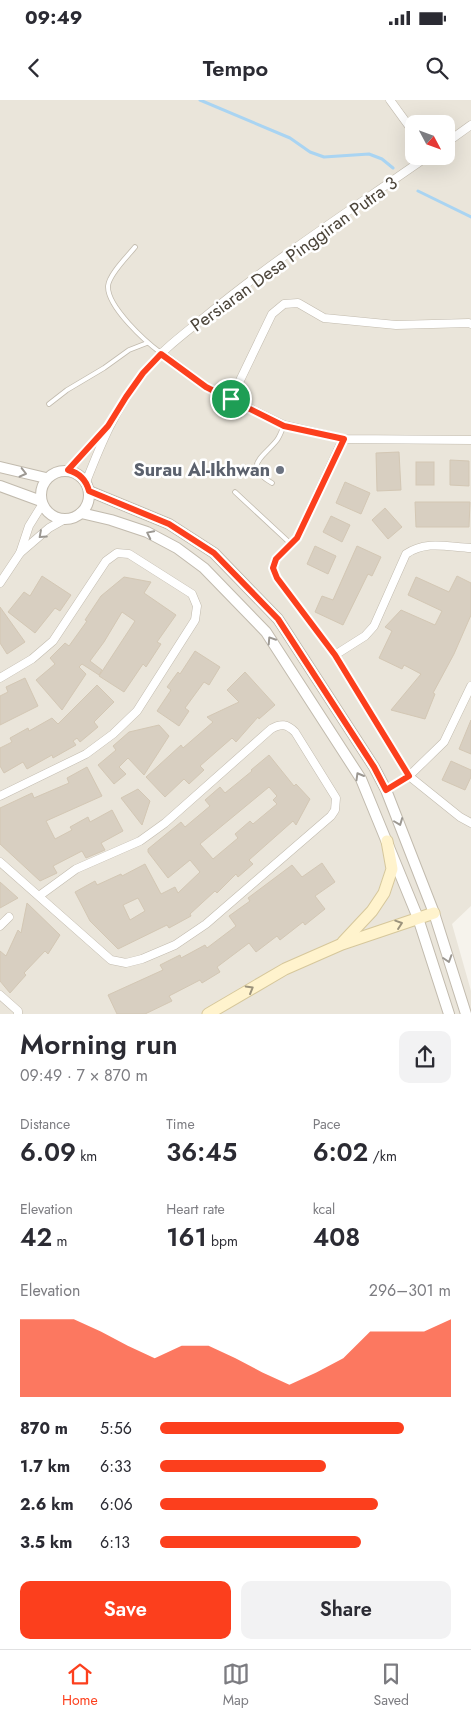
<!DOCTYPE html>
<html lang="en">
<head>
<meta charset="utf-8">
<style>
	:root { --surface:#fff; --page:#f2f2f3; --text:#2b2b33; --muted:#7c7c81; --line:#e1e1e2; --accent:#fc3f1d }
	body { margin:0; font-family:Jost,sans-serif; background:var(--page); color:var(--text); height:100vh; display:flex; flex-direction:column; font-size:19px; white-space:nowrap }
	* { box-sizing:border-box; margin:0 }
	p { font-size:16px; color:var(--muted) }
	.icon { flex:none; width:28px; height:28px; fill:none; stroke:currentColor; stroke-width:2; stroke-linecap:round; stroke-linejoin:round }
	.map { position:relative; height:914px; overflow:hidden }
	.panel { display:flex; flex-direction:column; background:var(--surface); flex:1 }
	.panel>* { flex:none }
	.needle { width:32px; rotate:131deg }
	.controls { position:absolute; left:405px; top:15px; display:grid; gap:10px }
	.controls a { display:grid; place-items:center; width:50px; height:50px; border-radius:10px; background:var(--surface); box-shadow:0 5px 20px #0002; font-size:25px }
	.pin { position:absolute; display:grid; place-items:center; width:42px; height:42px; color:#fff; margin:-21px; border:2px solid #fff; border-radius:50%; box-shadow:0 1px 5px #0007 }
	.round { display:grid; place-items:center; flex:none; width:52px; height:52px; border-radius:10px; background:var(--page) }
	.headline { display:flex; align-items:center; justify-content:space-between; height:85px; padding:0 20px }
	h1 { font-size:28px; font-weight:600; line-height:38px }
	.figures { display:grid; grid-template-columns:repeat(3,1fr); gap:8px; height:85px; padding:5px 20px }
	.figures div { display:grid; align-content:center }
	.figures b { font-size:25px; font-weight:600 }
	.figures small { font-size:14px; font-weight:400 }
	.figures p { font-size:14px }
	.chart { height:140px; padding:10px 20px }
	.chart p { display:flex; justify-content:space-between }
	.chart svg { width:100%; height:90px; margin-top:5px; fill:var(--accent); opacity:.7 }
	.cta { display:flex; gap:10px; margin-top:auto; padding:10px 20px }
	.cta a { flex:1; height:58px; border-radius:10px; background:var(--accent); color:#fff; font-size:20px; font-weight:600; line-height:58px; text-align:center }
	.cta a+a { background:var(--page); color:var(--text) }
	ul { padding:0 20px; list-style:none; font-size:16px }
	li { display:grid; grid-template-columns:80px 60px 1fr; align-items:center; height:38px }
	li i { height:12px; border-radius:6px; background:var(--accent) }
	.status { display:flex; justify-content:space-between; align-items:center; height:35px; padding:0 25px; background:var(--surface); direction:ltr }
	.status svg { height:14px; fill:currentColor }
	header { display:flex; justify-content:space-between; align-items:center; height:65px; padding:0 20px; background:var(--surface); font-size:22px; font-weight:600 }
	.dock { display:flex; justify-content:space-around; align-items:center; height:70px; border-top:1px solid var(--line); background:var(--surface); font-size:14px; color:var(--muted) }
	.dock a { display:grid; justify-items:center; gap:2px }
	.dock .active { color:var(--accent) }
	.map>svg:first-child { display:block }
</style>
</head>
<body>
<div class="status"><b>09:49</b><svg viewBox="0 0 49 12"><path d="M0 12V9h3v3zM5 12V6h3v6zM10 12V3h3v9zM15 12V0h3v12zM26 1h20v11H26zM47 4h2v5h-2z"/></svg></div>
<header><svg class="icon" aria-label="back" viewBox="0 0 24 24"><path d="M15 5l-7 7 7 7"/></svg>Tempo<svg class="icon" aria-label="search" viewBox="0 0 24 24"><circle cx="10" cy="10" r="6"/><path d="M15 15l6 6"/></svg></header>
<div class="map">
<svg width="471" height="914" viewBox="0 0 471 914">
	<rect width="100%" height="100%" fill="#f6f3ec"/>
	<!-- residential -->
	<path fill="#eae5da" fill-rule="evenodd" d="M0 0H471V806L452 824 471 891V914H0ZM414 24H446V56H414Z"/>
	<g fill="none" stroke-linecap="round" stroke-linejoin="round">
		<!-- stream -->
		<g stroke="#a9d4f2" stroke-width="3">
			<path d="M200 0 290 38 310 52 324 57 369 54 382 59 393 68"/>
			<path d="M418 91 471 117"/>
		</g>
	</g>
	<!-- building -->
	<g fill="#d8cfc1" stroke="#d3c7b4" fill-rule="evenodd">
		<path d="M399 352 401 390 377 391 376 353Z"/>
		<path d="M450 360 469 361V386L450 385Z"/>
		<rect x="416" y="362" width="18" height="23"/>
		<path d="M345 382 370 393 361 414 336 403Z"/>
		<path d="M415 402H470L469 427H416Z"/>
		<path d="M385 408 402 427 388 439 372 420Z"/>
		<path d="M331 416 350 425 342 442 323 432Z"/>
		<path d="M315 446 336 456 328 474 307 464Z"/>
		<path d="M357 446 381 457 372 476 368 474 343 525 315 512 322 496 333 500Z"/>
		<path d="M42 476 71 495 60 511 55 508 35 533 8 512 24 492 30 496Z"/>
		<path d="M457 476 471 483V515L454 554 433 593 435 594 425 619 391 610 421 574 404 565 402 569 379 558 392 531 385 527 401 510 435 525 442 511 408 495 416 477 449 492Z"/>
		<path d="M124 477 151 482 144 493 176 515 157 542 161 544 146 567 143 564 124 592 99 576 135 521 122 512 104 542 90 561 102 570 99 575 82 564 79 567 86 574 62 610 36 580 55 564 50 558 65 543 69 546 87 521 85 520 101 496Z"/>
		<path d="M0 507 25 542 7 554 0 543Z"/>
		<path d="M195 551 220 567 209 585 204 582 185 608 189 611 179 626 157 611 171 590 167 587 178 572 180 574Z"/>
		<path d="M245 572 275 605 259 619 258 617 236 642 232 638 200 666 204 670 189 684 184 679 165 697 146 677 181 645 183 648 213 622 207 617 239 602 227 590Z"/>
		<path d="M25 578 38 606 0 625V596L8 592 6 587Z"/>
		<path d="M97 585 114 602 94 622 98 627 80 642 77 638 73 641 76 645 53 658 52 655 27 669 23 662 4 673 0 666V648L12 642 10 638 28 628 29 631 52 618 58 624Z"/>
		<path d="M471 620V654L459 649Z"/>
		<path d="M159 625 169 636 144 675 128 658 119 667 126 674 114 684 98 665 116 650 113 646 129 632Z"/>
		<path d="M269 655 294 686 296 684 310 699 296 725 293 721 249 760 253 764 238 777 236 774 217 793 215 791 190 814 191 816 169 828 167 825 118 849 90 821 75 792 95 781 97 785 121 774 122 776 145 764 161 794 175 787 178 793 200 772 190 760 168 778 148 752V749L181 722 185 727 210 706 205 700 220 687 225 693 252 671 251 670ZM269 687 277 696 273 700 277 704 253 724 250 721 235 734 238 738 213 759 200 744ZM138 798 145 811 130 820 123 805Z"/>
		<path d="M451 661 471 670V677L465 690 442 680Z"/>
		<path d="M87 667 102 696 46 721 55 739 72 730 70 727 88 717 90 722 112 710 123 731 101 743 105 750 86 758 82 751 53 766 57 773 40 781 0 744V708L32 693 34 698 69 683 67 678Z"/>
		<path d="M138 689 150 701 142 725 121 698Z"/>
		<path d="M322 763 335 782 315 796 325 809 305 825 303 822 280 840 277 836 256 852 249 843 217 867 220 872 202 883 200 880 169 896 172 901 145 914H117L108 895 163 870 160 865 180 855 181 858 205 845 207 848 236 826 229 816 250 801 248 798 292 765 302 777Z"/>
		<path d="M0 782 18 798 0 808Z"/>
		<path d="M27 803 60 835 48 854 45 851 24 873 26 875 10 893 0 881V851L6 856 18 830 21 833Z"/>
	</g>
	<g fill="none" stroke-linecap="round" stroke-linejoin="round">
		<defs>
			<g id="service">
				<path d="M135 147C128 156 109 174 108 186 107 207 146 242 161 253"/>
				<path d="M49 304 67 290 104 268 129 250 147 243"/>
				<path d="M272 383C242 365 263 358 277 340 280 336 282 330 284 325"/>
				<path d="M235 392 291 444"/>
			</g>
			<g id="minor">
				<path d="M390 0 414 33"/>
				<path d="M446 43 471 25"/>
				<path d="M161 253 206 287 284 325 343 339 471 340"/>
				<path d="M231 299 272 214 284 204 298 203 324 218 396 225 469 223 471 224"/>
				<path d="M343 339 297 438 276 459 273 468 277 478 335 555 409 676 460 717 471 723"/>
				<path d="M68 370 104 331"/>
				<path d="M86 382C102 341 115 310 142 275 160 251 184 234 206 216 276 158 354 108 428 56"/>
				<path d="M20 453 49 428 65 419"/>
				<path d="M0 483 20 453 29 426 42 405"/>
				<path d="M335 555 365 536 374 526 406 454C426 440 448 447 471 448"/>
				<path d="M0 578 32 559 53 541 106 461 117 453 129 454 192 494 197 506 195 520 137 611 113 634 86 654 0 696"/>
				<path d="M386 690 409 676 444 642 471 586"/>
				<path d="M0 762 111 860 126 863 142 859 175 845 206 824 331 716 335 710 336 698 295 632C287 624 281 623 271 629L165 723 140 741 76 769 39 796"/>
				<path d="M0 826 9 817"/>
				<path d="M0 895 18 911V914"/>
			</g>
			<g id="tertiary">
				<path d="M0 367 46 378"/>
				<circle cx="65" cy="395" r="24"/>
				<path d="M0 386 41 401"/>
				<path d="M89 391 169 424 214 453 278 519 374 667 386 690 434 813 466 914"/>
				<path d="M81 413 111 420 147 432 177 448 204 468 266 532 361 679 418 818 449 914"/>
			</g>
			<g id="secondary">
				<path d="M343 842 372 811 384 793 392 769 387 741"/>
				<path d="M208 914 285 869 342 844 434 813"/>
			</g>
		</defs>
		<!-- service casing -->
		<use href="#service" stroke="#c2bbae" stroke-width="5.5"/>
		<!-- minor casing -->
		<use href="#minor" stroke="#c2bbae" stroke-width="9"/>
		<!-- tertiary casing -->
		<use href="#tertiary" stroke="#c2bbae" stroke-width="12"/>
		<!-- secondary casing -->
		<use href="#secondary" stroke="#d6c79b" stroke-width="13"/>
		<!-- service -->
		<use href="#service" stroke="#fff" stroke-width="4"/>
		<!-- minor -->
		<use href="#minor" stroke="#fff" stroke-width="8"/>
		<!-- tertiary -->
		<use href="#tertiary" stroke="#fff" stroke-width="10"/>
		<!-- secondary -->
		<use href="#secondary" stroke="#fff3cd" stroke-width="11"/>
	</g>
	<!-- one-way arrows -->
	<defs><path id="oneway-chevron" d="M-2-3.5L2.5 0L-2 3.5" fill="none" stroke-width="1.6" stroke-linecap="round" stroke-linejoin="round" transform="scale(1.25)"/></defs>
	<g stroke="#9c9892">
		<use href="#oneway-chevron" transform="translate(23 373) rotate(14)"/>
		<use href="#oneway-chevron" transform="translate(150 434) rotate(-154)"/>
		<use href="#oneway-chevron" transform="translate(42 435) rotate(138)"/>
		<use href="#oneway-chevron" transform="translate(271 540) rotate(-123)"/>
		<use href="#oneway-chevron" transform="translate(359 676) rotate(-120)"/>
		<use href="#oneway-chevron" transform="translate(399 722) rotate(69)"/>
		<use href="#oneway-chevron" transform="translate(448 859) rotate(72)"/>
	</g>
	<g stroke="#9c937c">
		<use href="#oneway-chevron" transform="translate(399 824) rotate(-19)"/>
		<use href="#oneway-chevron" transform="translate(250 889) rotate(-30)"/>
	</g>
	<g fill="none" stroke-linecap="round" stroke-linejoin="round">
		<defs>
			<path id="route" d="M161 254 206 287 284 326 344 339 297 438 276 459 273 468 277 478 335 555 409 676 386 690 374 667 278 519 214 453 169 424 89 391C86 379 79 373 68 370L108 326 126 297 143 273Z"/>
		</defs>
		<!-- route casing -->
		<use href="#route" stroke="#fff" stroke-width="10"/>
		<!-- route -->
		<use href="#route" stroke="#fc3f1d" stroke-width="6"/>
	</g>
	<!-- markers -->
	<circle fill="#6b7280" stroke="#fff" stroke-width="2" cx="280" cy="370" r="5"/>
	<g text-anchor="middle" stroke-width="5" stroke-linejoin="round" paint-order="stroke">
		<!-- street labels -->
		<g font-size="18" fill="#4b4439" stroke="#fff">
			<text transform="translate(294 154) rotate(-36)" y="6">Persiaran Desa Pinggiran Putra 3</text>
		</g>
		<!-- worship labels -->
		<g font-size="18" font-weight="bold" fill="#5b616d" stroke="#fff" text-anchor="end">
			<text x="270" y="376">Surau Al-Ikhwan</text>
		</g>
	</g>
</svg>
<div class="controls">
<a><svg class="needle" viewBox="-14 -14 28 28"><path d="M0-13l5 13h-10z" fill="#e53935"/><path d="M0 13l5-13h-10z" fill="#7c7c81"/></svg></a>
</div>
<div class="pin" style="left:231px;top:299px;background:#1e9e55"><svg class="icon" aria-label="arrive" viewBox="0 0 24 24"><path d="M6 21V4h12l-3 4 3 4H6"/></svg></div>
</div>
<section class="panel">
<div class="headline"><div><h1>Morning run</h1><p>09:49 · 7 × 870 m</p></div><a class="round"><svg class="icon" aria-label="share" viewBox="0 0 24 24"><path d="M12 15V3M7 8l5-5 5 5M5 13v7h14v-7"/></svg></a></div>
<div class="figures">
<div><p>Distance</p><b>6.09<small> km</small></b></div>
<div><p>Time</p><b>36:45</b></div>
<div><p>Pace</p><b>6:02<small> /km</small></b></div>
</div>
<div class="figures">
<div><p>Elevation</p><b>42<small> m</small></b></div>
<div><p>Heart rate</p><b>161<small> bpm</small></b></div>
<div><p>kcal</p><b>408</b></div>
</div>
<div class="chart"><p><span>Elevation</span>296–301 m</p>
<svg viewBox="0 0 160 44" preserveAspectRatio="none"><path d="M0 44V6L10 6L20 6L30 12L40 19L50 25L60 19L70 19L80 25L90 32L100 38L110 32L120 25L130 12L140 12L150 12L160 6V44z"/></svg>
</div>
<ul>
<li><b>870 m</b>5:56<i style="width:84%"></i></li>
<li><b>1.7 km</b>6:33<i style="width:57%"></i></li>
<li><b>2.6 km</b>6:06<i style="width:75%"></i></li>
<li><b>3.5 km</b>6:13<i style="width:69%"></i></li>
</ul>
<div class="cta"><a>Save</a><a>Share</a></div>
</section>
<nav class="dock">
<a class="active"><svg class="icon" aria-label="home" viewBox="0 0 24 24"><path d="M3 11l9-7 9 7M6 9v11h12V9"/></svg>Home</a>
<a><svg class="icon" aria-label="map" viewBox="0 0 24 24"><path d="M3 6l6-2 6 2 6-2v14l-6 2-6-2-6 2zM9 4v14M15 6v14"/></svg>Map</a>
<a><svg class="icon" aria-label="saved" viewBox="0 0 24 24"><path d="M7 4h10v16l-5-4-5 4z"/></svg>Saved</a>
</nav>
</body>
</html>
